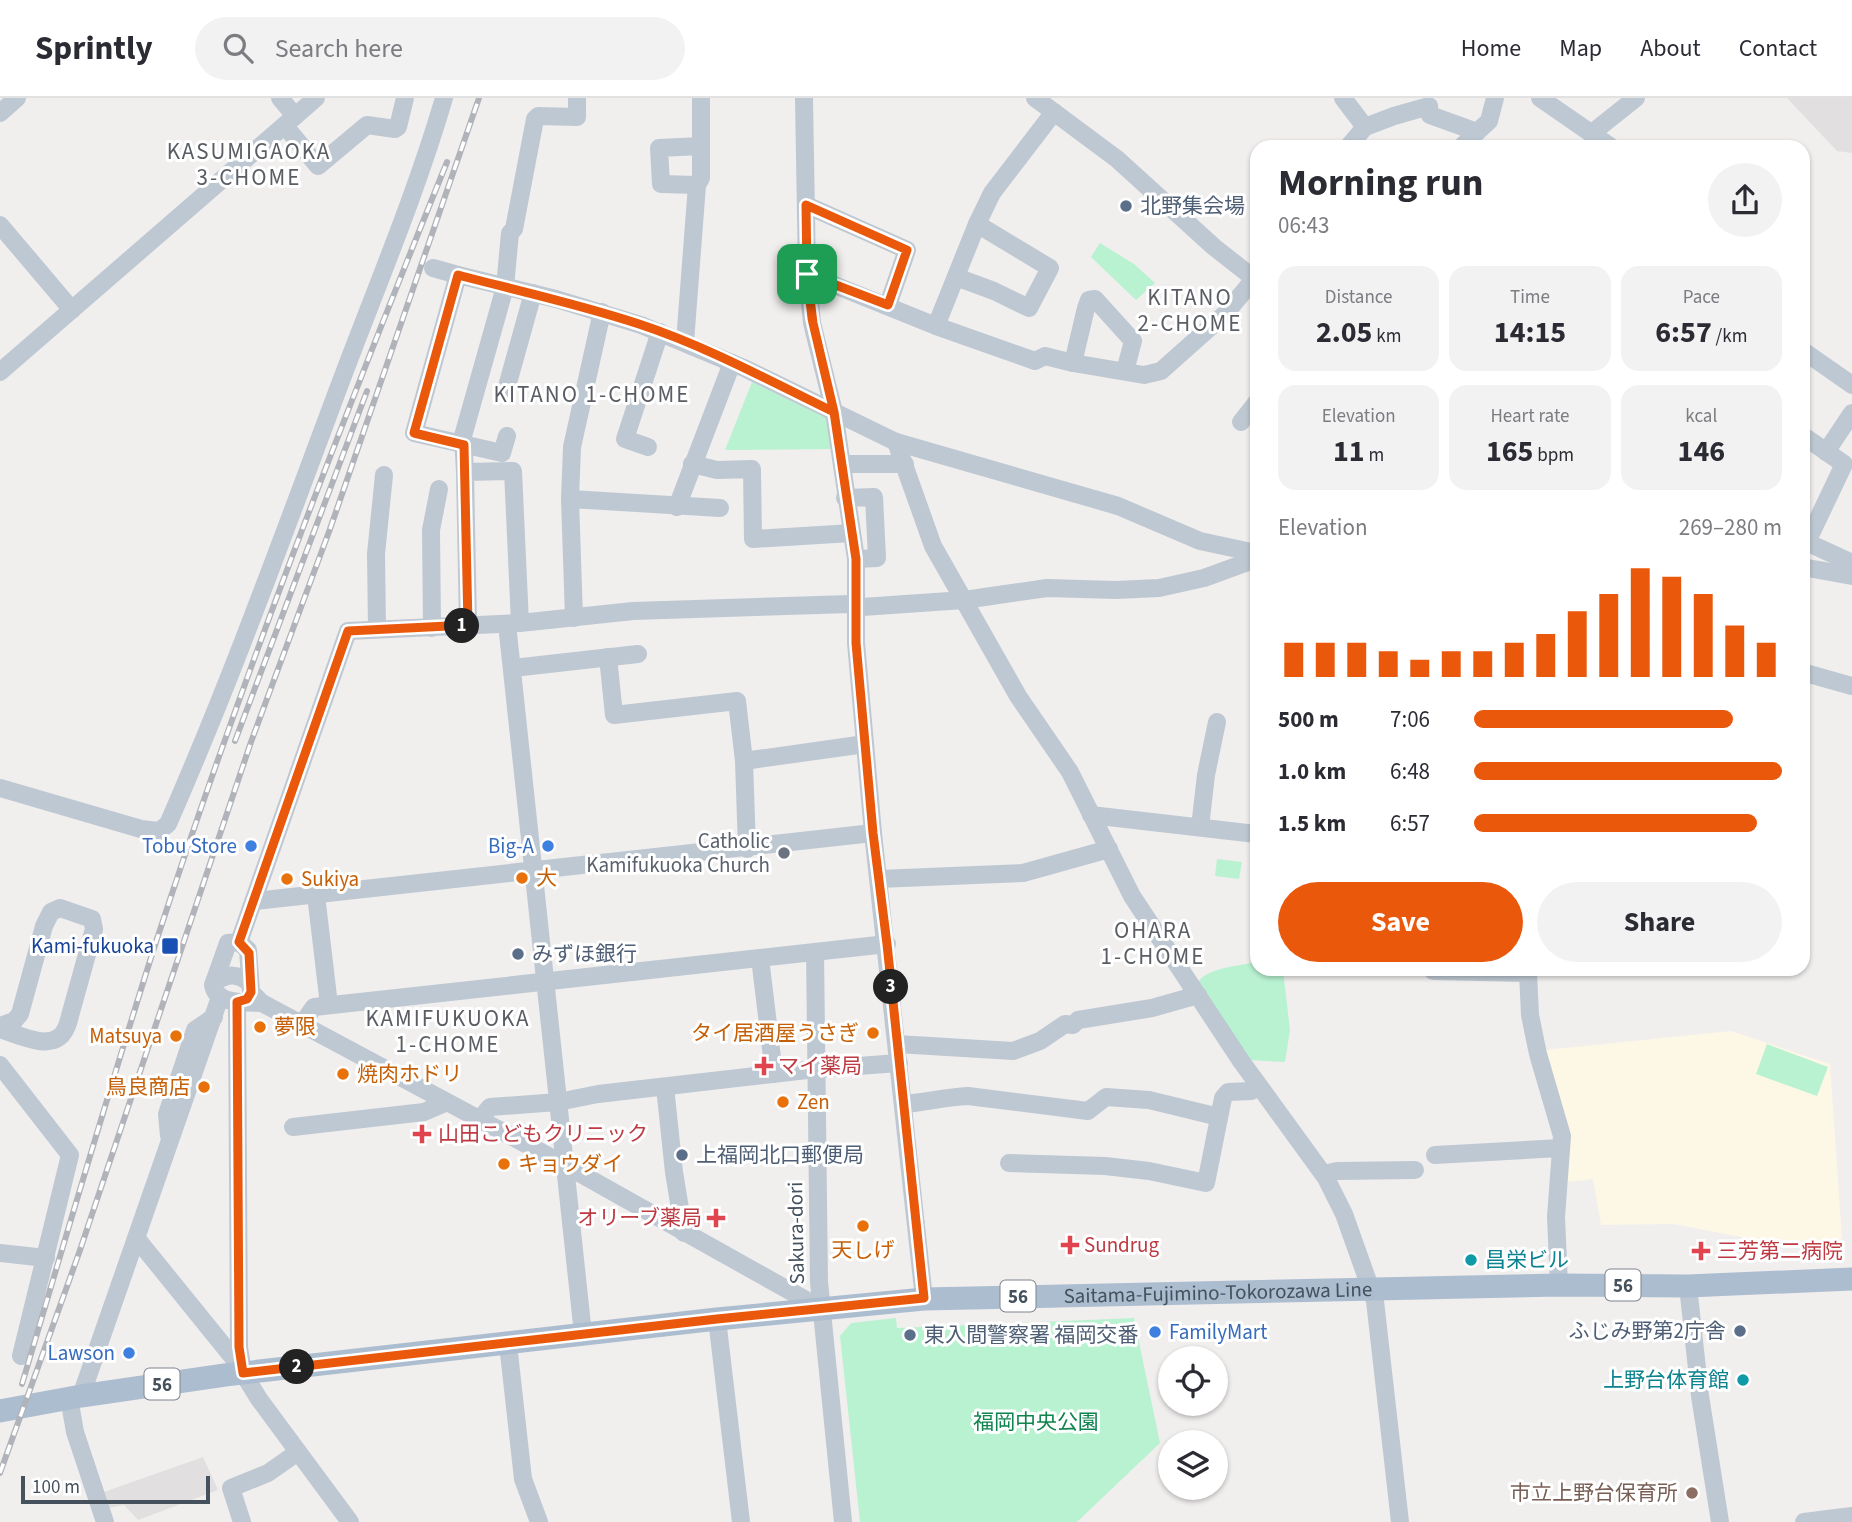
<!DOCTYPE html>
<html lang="en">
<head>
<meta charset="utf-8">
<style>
	:root { --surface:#fff; --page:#f2f2f3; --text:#2b2b33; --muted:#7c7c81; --line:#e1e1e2; --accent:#ea580c }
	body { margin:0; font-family:"Source Sans 3","Noto Sans JP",sans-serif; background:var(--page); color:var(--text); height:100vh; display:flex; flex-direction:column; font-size:26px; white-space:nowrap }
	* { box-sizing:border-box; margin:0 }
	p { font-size:23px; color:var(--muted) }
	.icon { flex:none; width:38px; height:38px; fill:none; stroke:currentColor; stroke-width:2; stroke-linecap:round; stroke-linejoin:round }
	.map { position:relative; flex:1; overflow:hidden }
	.side { position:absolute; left:1250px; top:42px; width:560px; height:836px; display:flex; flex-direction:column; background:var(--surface); border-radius:21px; box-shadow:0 2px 5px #0004 }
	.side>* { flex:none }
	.buttons { position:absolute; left:1158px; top:1248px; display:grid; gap:14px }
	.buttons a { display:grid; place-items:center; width:70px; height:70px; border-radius:50%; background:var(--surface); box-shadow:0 2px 5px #0004; font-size:35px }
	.scale { position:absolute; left:21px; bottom:18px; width:189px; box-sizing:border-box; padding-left:7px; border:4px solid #45515d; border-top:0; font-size:19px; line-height:24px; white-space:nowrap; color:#45515d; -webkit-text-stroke:5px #fff; paint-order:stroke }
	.pin { position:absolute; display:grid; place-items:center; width:60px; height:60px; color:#fff; margin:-30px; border-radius:14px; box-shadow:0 4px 10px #0006 }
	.km { position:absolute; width:35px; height:35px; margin:-18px; border-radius:50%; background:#222; color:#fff; font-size:19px; line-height:35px; text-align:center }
	.round { display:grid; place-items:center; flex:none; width:74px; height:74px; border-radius:37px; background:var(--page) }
	.summary { display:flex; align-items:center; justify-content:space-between; height:119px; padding:0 28px }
	h1 { font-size:38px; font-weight:700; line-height:52px }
	.stats { display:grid; grid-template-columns:repeat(3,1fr); gap:10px; height:119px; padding:7px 28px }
	.stats div { display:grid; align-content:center; border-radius:18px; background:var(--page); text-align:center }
	.stats b { font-size:30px; font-weight:700 }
	.stats small { font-size:19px; font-weight:400 }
	.stats p { font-size:19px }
	.chart { height:196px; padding:14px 28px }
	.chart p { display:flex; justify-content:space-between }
	.chart svg { width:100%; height:126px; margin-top:7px; stroke:var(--accent); stroke-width:6 }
	.primary-button { display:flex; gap:14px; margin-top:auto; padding:14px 28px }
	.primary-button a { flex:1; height:80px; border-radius:42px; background:var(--accent); color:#fff; font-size:28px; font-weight:700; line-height:80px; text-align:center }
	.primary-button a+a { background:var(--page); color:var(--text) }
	ul { padding:0 28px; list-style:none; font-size:23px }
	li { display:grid; grid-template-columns:112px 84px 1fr; align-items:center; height:52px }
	li i { height:18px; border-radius:9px; background:var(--accent) }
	header { display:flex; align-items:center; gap:42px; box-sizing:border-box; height:98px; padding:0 35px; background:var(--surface); border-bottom:2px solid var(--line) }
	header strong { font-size:33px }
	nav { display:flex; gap:38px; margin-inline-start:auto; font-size:24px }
	.search { width:490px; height:63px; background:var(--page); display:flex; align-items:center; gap:18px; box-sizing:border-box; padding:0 24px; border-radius:38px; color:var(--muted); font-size:26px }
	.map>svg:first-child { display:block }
</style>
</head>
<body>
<header>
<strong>Sprintly</strong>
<div class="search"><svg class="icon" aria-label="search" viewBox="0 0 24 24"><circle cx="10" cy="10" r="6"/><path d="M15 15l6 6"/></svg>Search here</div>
<nav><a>Home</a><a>Map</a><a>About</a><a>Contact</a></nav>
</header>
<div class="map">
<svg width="1852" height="1424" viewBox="0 0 1852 1424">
	<rect width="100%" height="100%" fill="#f1eeee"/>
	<!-- commercial -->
	<path fill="#fdf7e6" d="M1731 933 1830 966 1842 1141 1782 1147 1674 1126 1601 1127 1593 1081 1559 1085 1545 952Z"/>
	<!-- education -->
	<g fill="#e2dfe0">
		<path d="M1787 0H1852V55L1837 53Z"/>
		<path d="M203 1359 218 1392 138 1422 124 1407 104 1411 101 1395Z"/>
	</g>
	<!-- green -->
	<g fill="#b9f2d1">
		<path d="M1100 145 1134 166 1155 185 1136 202 1091 159Z"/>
		<path d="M752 284 817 315 819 313 829 317 835 351 725 352Z"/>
		<path d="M1217 761 1242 764 1239 781 1215 778Z"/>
		<path d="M1250 865H1256V872H1283L1290 932 1285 964 1248 962 1198 884C1208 870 1234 869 1250 865Z"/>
		<path d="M1767 946 1828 969 1817 998 1756 976Z"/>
		<path d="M896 1220 897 1230 1134 1220 1160 1345 1077 1424H860L840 1238 851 1225Z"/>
	</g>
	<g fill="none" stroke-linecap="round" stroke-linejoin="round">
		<!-- minor -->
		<g stroke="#bec8d2" stroke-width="18">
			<path d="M280 0 295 18"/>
			<path d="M804 0 807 176 812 225 834 314 856 461V545L873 735 924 1201"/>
			<path d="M1035 0 1117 61 1214 149 1256 182"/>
			<path d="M1343 0 1365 29"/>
			<path d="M1540 0 1611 49"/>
			<path d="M0 15 17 0"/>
			<path d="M285 28 318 68 367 27 395 31 398 29 405 0"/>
			<path d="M1592 35 1636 0"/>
			<path d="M1348 49 1365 29 1394 18 1429 8 1430 17 1477 34"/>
			<path d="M1461 49 1489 23 1495 0"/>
			<path d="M697 87 661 86 659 50 701 48"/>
			<path d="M806 107 907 152 888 207"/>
			<path d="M0 127 72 212"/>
			<path d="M433 170 458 177"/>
			<path d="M807 176 936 228 1035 263 1045 258 1073 265 1144 277 1161 273 1225 216 1255 180"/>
			<path d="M956 179 994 193 1029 210 1050 170 977 126"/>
			<path d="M936 228 977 126 992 95 1054 14"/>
			<path d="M685 244 697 87 701 80V0"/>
			<path d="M1802 252 1852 287"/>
			<path d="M1073 265 1086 210 1089 202 1095 201 1133 243 1125 273"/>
			<path d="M0 274 316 0"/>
			<path d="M506 292 533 195"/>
			<path d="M1241 324 1256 305"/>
			<path d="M1802 337 1844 366 1807 444"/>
			<path d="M507 338 502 355 414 335 458 177 556 201 641 227 744 270 896 344 1118 408 1200 443 1256 455"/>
			<path d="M896 344 933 448 1018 598 1070 674 1132 798 1241 963 1326 1080 1344 1116 1375 1203 1400 1424"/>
			<path d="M648 349 625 341 660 234"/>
			<path d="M1826 354 1852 315"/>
			<path d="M692 366 717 372 752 371 753 441 852 435"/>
			<path d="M842 366H905"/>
			<path d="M465 374 463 338 505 189 510 135 514 131 535 21 538 18 577 19V0"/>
			<path d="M845 400 874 399 877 460 856 461"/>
			<path d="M570 401 572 349 602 214"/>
			<path d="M677 409 732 265"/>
			<path d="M1802 442 1852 465"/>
			<path d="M1802 469 1852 478"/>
			<path d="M574 520 570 401 720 410"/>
			<path d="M507 526 583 1236"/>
			<path d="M468 527 465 374 513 373 520 525"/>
			<path d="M432 530 431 432 439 391"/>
			<path d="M377 531 376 456 384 377"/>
			<path d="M608 559 614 617 737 603 744 663 747 751"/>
			<path d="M513 570 638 556"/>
			<path d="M1802 574 1852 588"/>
			<path d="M744 663 865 646"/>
			<path d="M0 690 141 731 159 733 168 726C228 589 279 449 331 310 369 206 413 106 444 0"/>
			<path d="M1091 717 1256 736"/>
			<path d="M1200 729 1206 677 1217 624"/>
			<path d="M879 781 1023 775 1109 751"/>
			<path d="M316 797 329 907"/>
			<path d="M255 803 873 735"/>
			<path d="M239 844 348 533 520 525 633 513 850 506 862 509 964 502 1047 490 1116 492 1159 490 1204 480 1256 461"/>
			<path d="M815 854 819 1184 843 1424"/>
			<path d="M760 860 774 976"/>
			<path d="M1433 873 1528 875 1530 917 1538 956 1562 1038 1556 1119 1559 1187"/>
			<path d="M214 885C227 875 239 875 250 886"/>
			<path d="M237 904 239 1249 243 1275"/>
			<path d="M262 905C246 904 216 907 213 887L228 845 239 844 248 852 251 894 262 905 565 1067 822 1211"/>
			<path d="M302 926 314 909 887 846"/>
			<path d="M0 928 14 923 20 916 44 828 51 814 60 810 92 821 94 831 68 925C58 958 23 938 0 931"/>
			<path d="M897 946 1013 953 1040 943 1065 926 1073 927 1078 922 1152 910 1198 897"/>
			<path d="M0 967 70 1057 21 1258"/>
			<path d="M665 989 674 1074 684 1135"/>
			<path d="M904 1006C926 1004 946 999 968 998L1088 1013 1106 999 1149 1002 1219 1019"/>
			<path d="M479 1022 490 1009 558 1004 598 996 816 971 899 965"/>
			<path d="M293 1029 424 1014 445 1005"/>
			<path d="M169 1038 167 1016 195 932 214 919"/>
			<path d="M1435 1057 1561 1050"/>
			<path d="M1009 1065 1105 1068 1149 1073 1206 1085 1223 1000 1228 994 1251 993 1259 988"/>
			<path d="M1324 1076 1337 1073 1415 1072"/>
			<path d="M137 1141 235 1262 259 1301 350 1424"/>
			<path d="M0 1155 46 1160"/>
			<path d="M1688 1188 1700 1298 1720 1424"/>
			<path d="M717 1221 741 1424"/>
			<path d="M508 1246 523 1381 539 1424"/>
			<path d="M81 1298 220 899"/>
			<path d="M69 1300 75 1334 105 1424"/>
			<path d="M242 1424 231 1390 268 1375 298 1354"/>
			<path d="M1804 1424 1852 1418"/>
		</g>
		<!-- major -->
		<path stroke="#acbdd0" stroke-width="23" id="s1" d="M0 1313 81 1298 225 1277 717 1221 924 1201 1559 1187 1688 1188 1852 1181"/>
		<defs>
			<g id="rail">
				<path d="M235 643 367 293"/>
				<path d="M22 1286C66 1139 109 991 156 844 242 580 343 321 447 64"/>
				<path d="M0 1375 79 1155 251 644 330 431 479 0"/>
			</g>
		</defs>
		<!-- rail casing -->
		<use href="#rail" stroke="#b0b3b9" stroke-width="6"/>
		<!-- rail -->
		<use href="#rail" stroke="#fff" stroke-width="3.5" stroke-dasharray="10" stroke-linecap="butt"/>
	</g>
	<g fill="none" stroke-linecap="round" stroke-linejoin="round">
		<defs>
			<path id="route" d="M807 176 813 225 834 314C770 283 706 248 639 226 579 206 519 193 458 177L414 335 464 347 468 527 348 533 239 844 249 855 251 894 247 901 237 904 239 1249 243 1275 717 1221 924 1200 887 846 873 735 856 545V461L834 314 813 225 812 220 807 176 888 207 907 152 806 107 807 176"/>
		</defs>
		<!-- route casing -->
		<use href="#route" stroke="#fff" stroke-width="14"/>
		<!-- route -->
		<use href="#route" stroke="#ea580c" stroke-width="9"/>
	</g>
	<!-- markers -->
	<g fill="#5c6f8a" stroke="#fff" stroke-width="2.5">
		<circle cx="1126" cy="108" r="7"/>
		<circle cx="518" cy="856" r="7"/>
		<circle cx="682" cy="1057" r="7"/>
		<circle cx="1740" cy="1233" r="7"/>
		<circle cx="910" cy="1237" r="7"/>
	</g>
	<g fill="#3f7fe0" stroke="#fff" stroke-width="2.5">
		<circle cx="251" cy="748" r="7"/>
		<circle cx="548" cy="748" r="7"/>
		<circle cx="1155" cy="1234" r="7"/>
		<circle cx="129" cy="1255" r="7"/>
	</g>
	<circle fill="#6b7280" stroke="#fff" stroke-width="2.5" cx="784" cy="755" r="7"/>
	<g fill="#e8710a" stroke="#fff" stroke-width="2.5">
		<circle cx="522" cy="780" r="7"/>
		<circle cx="287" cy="781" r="7"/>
		<circle cx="260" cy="929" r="7"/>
		<circle cx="873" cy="935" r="7"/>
		<circle cx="176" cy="938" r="7"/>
		<circle cx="343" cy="976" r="7"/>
		<circle cx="204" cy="989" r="7"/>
		<circle cx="783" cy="1004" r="7"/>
		<circle cx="504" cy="1066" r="7"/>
		<circle cx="863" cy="1128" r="7"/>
	</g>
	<rect fill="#1a4fb4" stroke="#fff" stroke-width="2.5" x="161" y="839" width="18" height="18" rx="3.5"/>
	<g fill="#e0444e" stroke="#fff" stroke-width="2.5">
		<path d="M760.5 957.5h7v7h7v7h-7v7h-7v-7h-7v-7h7z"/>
		<path d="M418.5 1025.5h7v7h7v7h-7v7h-7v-7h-7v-7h7z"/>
		<path d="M712.5 1109.5h7v7h7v7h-7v7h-7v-7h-7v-7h7z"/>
		<path d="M1066.5 1136.5h7v7h7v7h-7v7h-7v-7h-7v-7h7z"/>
		<path d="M1697.5 1142.5h7v7h7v7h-7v7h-7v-7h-7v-7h7z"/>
	</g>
	<g fill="#0f9aa8" stroke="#fff" stroke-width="2.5">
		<circle cx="1471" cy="1162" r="7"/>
		<circle cx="1743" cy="1282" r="7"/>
	</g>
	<circle fill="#8d6e63" stroke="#fff" stroke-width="2.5" cx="1692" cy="1395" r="7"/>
	<g text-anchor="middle" stroke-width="6" stroke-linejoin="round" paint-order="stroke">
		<!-- shield labels -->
		<g fill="#fff" stroke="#7d858e" stroke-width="2">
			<rect x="1605.5" y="1171.5" width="35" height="31" rx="5"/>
			<rect x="1000.5" y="1182.5" width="35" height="31" rx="5"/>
			<rect x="144.5" y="1270.5" width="35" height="31" rx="5"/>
		</g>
		<g font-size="19" font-weight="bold" fill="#45515d">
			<text x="1623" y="1194">56</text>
			<text x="1018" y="1205">56</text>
			<text x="162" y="1293">56</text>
		</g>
		<!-- service labels -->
		<g font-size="21" fill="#4e5e75" stroke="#fff" text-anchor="start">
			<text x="1140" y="115">北野集会場</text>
			<text x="532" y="863">みずほ銀行</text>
			<text x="696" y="1064">上福岡北口郵便局</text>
			<text x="1726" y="1240" text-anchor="end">ふじみ野第2庁舎</text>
			<text x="924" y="1244">東入間警察署 福岡交番</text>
		</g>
		<!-- worship labels -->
		<g font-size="21" fill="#5b616d" stroke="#fff" text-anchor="end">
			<text x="770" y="750">Catholic<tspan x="770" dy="24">Kamifukuoka Church</tspan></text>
		</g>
		<!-- shop labels -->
		<g font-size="21" fill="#366cbe" stroke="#fff" text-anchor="end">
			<text x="237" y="755">Tobu Store</text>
			<text x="534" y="755">Big-A</text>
			<text x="1169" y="1241" text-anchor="start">FamilyMart</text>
			<text x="115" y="1262">Lawson</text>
		</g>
		<!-- food labels -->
		<g font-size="21" fill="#c56008" stroke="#fff" text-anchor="start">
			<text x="536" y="787">大</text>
			<text x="301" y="788">Sukiya</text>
			<text x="274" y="936">夢限</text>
			<text x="859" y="942" text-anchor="end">タイ居酒屋うさぎ</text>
			<text x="162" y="945" text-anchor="end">Matsuya</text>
			<text x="357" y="983">焼肉ホドリ</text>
			<text x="190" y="996" text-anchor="end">鳥良商店</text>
			<text x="797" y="1011">Zen</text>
			<text x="518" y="1073">キョウダイ</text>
			<text x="863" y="1159" text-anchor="middle">天しげ</text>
		</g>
		<!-- transit labels -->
		<g font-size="21" fill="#164399" stroke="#fff" text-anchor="end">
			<text x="154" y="855">Kami-fukuoka</text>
		</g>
		<!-- health labels -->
		<g font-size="21" fill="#be3a42" stroke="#fff" text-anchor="start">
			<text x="778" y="975">マイ薬局</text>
			<text x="438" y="1043">山田こどもクリニック</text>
			<text x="702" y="1127" text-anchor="end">オリーブ薬局</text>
			<text x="1084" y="1154">Sundrug</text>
			<text x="1717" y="1160">三芳第二病院</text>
		</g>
		<!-- street labels -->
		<g font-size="21" fill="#45515d" stroke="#fff">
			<text transform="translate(796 1135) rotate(-91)" y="7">Sakura-dori</text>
			<text dy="7" stroke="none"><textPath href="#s1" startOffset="1225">Saitama-Fujimino-Tokorozawa Line</textPath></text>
		</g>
		<!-- culture labels -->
		<g font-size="21" fill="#0d838f" stroke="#fff" text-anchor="start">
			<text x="1485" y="1169">昌栄ビル</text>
			<text x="1729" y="1289" text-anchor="end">上野台体育館</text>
		</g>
		<!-- park labels -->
		<g font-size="21" fill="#10844e" stroke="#fff">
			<text x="1036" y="1331">福岡中央公園</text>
		</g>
		<!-- education labels -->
		<g font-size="21" fill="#785e54" stroke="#fff" text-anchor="end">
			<text x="1678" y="1402">市立上野台保育所</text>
		</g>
		<!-- neighbourhood labels -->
		<g font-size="23" letter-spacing="2" fill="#5a5e64" stroke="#fff">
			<text x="249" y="61">KASUMIGAOKA<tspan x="249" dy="26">3-CHOME</tspan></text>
			<text x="1190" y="207">KITANO<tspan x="1190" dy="26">2-CHOME</tspan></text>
			<text x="592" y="304">KITANO 1-CHOME</text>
			<text x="1153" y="840">OHARA<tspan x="1153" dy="26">1-CHOME</tspan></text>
			<text x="448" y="928">KAMIFUKUOKA<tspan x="448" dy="26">1-CHOME</tspan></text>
		</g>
	</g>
</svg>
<div class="buttons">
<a><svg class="icon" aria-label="locate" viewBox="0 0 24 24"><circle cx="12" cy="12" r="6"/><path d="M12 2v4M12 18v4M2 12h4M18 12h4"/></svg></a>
<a><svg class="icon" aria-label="layers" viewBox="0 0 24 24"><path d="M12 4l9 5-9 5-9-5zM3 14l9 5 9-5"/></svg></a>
</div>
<div class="scale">100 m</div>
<div class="pin" style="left:807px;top:176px;background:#1e9e55"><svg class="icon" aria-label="arrive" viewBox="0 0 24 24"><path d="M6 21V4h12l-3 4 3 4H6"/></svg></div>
<b class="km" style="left:462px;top:528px">1</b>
<b class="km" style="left:297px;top:1269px">2</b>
<b class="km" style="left:891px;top:889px">3</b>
<section class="side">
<div class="summary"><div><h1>Morning run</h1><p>06:43</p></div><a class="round"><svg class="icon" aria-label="share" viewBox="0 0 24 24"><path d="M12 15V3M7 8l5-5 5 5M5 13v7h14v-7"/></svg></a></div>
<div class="stats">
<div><p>Distance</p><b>2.05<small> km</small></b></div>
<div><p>Time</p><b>14:15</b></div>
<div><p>Pace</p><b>6:57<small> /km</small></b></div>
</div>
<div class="stats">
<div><p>Elevation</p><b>11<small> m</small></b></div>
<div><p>Heart rate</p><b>165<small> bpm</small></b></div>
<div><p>kcal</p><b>146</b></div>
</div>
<div class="chart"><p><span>Elevation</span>269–280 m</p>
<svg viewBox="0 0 160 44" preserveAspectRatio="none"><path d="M5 44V32M15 44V32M25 44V32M35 44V35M45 44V38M55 44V35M65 44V35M75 44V32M85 44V29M95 44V21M105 44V15M115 44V6M125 44V9M135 44V15M145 44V26M155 44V32"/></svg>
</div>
<ul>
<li><b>500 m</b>7:06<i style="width:84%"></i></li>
<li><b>1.0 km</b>6:48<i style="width:100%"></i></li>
<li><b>1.5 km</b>6:57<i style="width:92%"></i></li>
</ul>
<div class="primary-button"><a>Save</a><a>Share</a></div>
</section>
</div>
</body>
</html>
